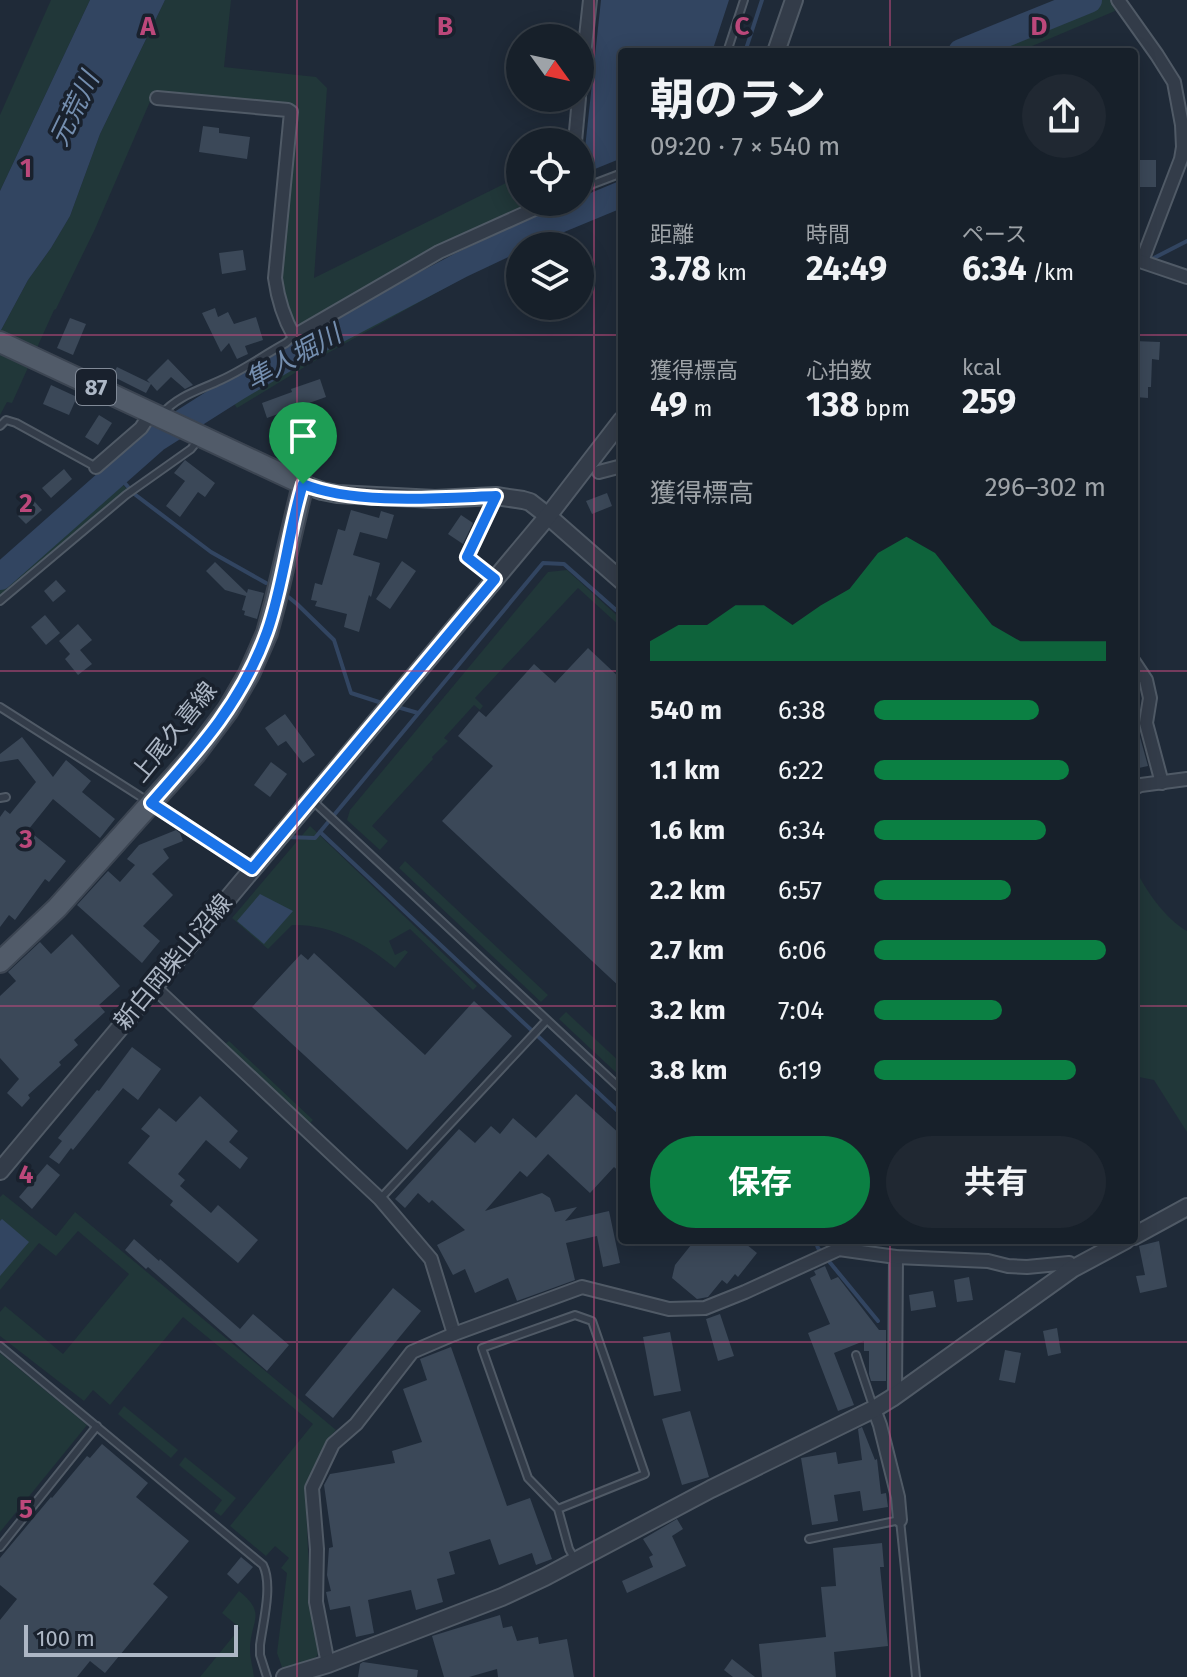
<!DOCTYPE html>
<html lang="ja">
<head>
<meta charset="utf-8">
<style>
	:root { --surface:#17202a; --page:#202832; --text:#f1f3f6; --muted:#9ea3a8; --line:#363e47; --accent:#0b8043 }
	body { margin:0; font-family:"Fira Sans","Noto Sans JP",sans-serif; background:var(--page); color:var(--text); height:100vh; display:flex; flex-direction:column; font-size:30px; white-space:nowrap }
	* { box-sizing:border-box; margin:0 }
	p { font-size:26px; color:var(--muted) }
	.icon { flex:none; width:44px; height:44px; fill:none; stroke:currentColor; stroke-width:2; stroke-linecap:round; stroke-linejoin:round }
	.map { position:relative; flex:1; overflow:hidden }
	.drawer { position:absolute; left:618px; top:48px; width:520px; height:1196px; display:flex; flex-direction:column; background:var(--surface); border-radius:8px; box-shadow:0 4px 20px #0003,0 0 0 2px var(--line) }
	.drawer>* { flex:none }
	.needle { width:52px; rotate:123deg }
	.tools { position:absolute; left:506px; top:24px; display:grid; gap:16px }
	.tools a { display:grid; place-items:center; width:88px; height:88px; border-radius:50%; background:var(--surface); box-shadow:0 4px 20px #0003,0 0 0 2px var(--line); font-size:40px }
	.scale { position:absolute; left:24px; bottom:20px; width:214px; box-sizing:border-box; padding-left:8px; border:4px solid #adb7c5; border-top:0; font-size:22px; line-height:28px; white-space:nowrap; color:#adb7c5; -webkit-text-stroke:6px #19212d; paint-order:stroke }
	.pin { position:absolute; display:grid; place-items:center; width:68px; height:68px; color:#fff; margin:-82px -34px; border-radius:50% 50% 50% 0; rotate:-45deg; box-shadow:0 0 8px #0007 }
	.pin .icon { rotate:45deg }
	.round { display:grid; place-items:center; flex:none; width:84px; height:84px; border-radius:42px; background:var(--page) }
	.headline { display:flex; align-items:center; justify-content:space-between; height:136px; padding:0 32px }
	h1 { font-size:44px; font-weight:700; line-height:60px }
	.metrics { display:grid; grid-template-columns:repeat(3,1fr); gap:12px; height:136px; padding:8px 32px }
	.metrics div { display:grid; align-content:center }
	.metrics b { font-size:34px; font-weight:700 }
	.metrics small { font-size:22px; font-weight:400 }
	.metrics p { font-size:22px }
	.chart { height:224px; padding:16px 32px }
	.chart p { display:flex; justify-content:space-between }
	.chart svg { width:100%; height:144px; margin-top:8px; fill:var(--accent); opacity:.7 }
	.button { display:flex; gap:16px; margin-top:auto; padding:16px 32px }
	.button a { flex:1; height:92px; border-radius:48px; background:var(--accent); color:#fff; font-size:32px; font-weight:700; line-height:92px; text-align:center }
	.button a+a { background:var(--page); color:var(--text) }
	ul { padding:0 32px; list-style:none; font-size:26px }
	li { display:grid; grid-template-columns:128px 96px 1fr; align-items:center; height:60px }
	li i { height:20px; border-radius:10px; background:var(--accent) }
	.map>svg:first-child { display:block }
</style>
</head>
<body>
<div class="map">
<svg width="1187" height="1677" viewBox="0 0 1187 1677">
	<rect width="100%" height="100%" fill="#1f2a38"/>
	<!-- green -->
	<g fill="#213739">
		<path d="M51 0H90L0 191V115Z"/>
		<path d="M165 0H231L224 67 316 77 327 88 314 278 520 176V202H532L302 324 293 323 282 281 297 108 295 105 159 94 155 90 95 229 56 309 54 310 12 403 7 402 0 415V332L28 280 51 248 70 216 100 134Z"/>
		<path d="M1064 0H1078L952 52H940Z"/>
		<path d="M1099 0H1110L1115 11 1018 52H975Z"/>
		<path d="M622 182V192L480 249 406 287 227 391 222 386 438 263 557 208 572 202H580V199Z"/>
		<path d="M622 202V208L567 229 530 246H520V251L472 273 326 354 237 408 233 402 405 299 450 274 541 233Z"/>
		<path d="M123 485 128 490 0 596V586Z"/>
		<path d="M567 570 622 620V628L578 588 475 698 483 706 480 710 474 705 444 738 448 741 432 757 433 759 372 826 388 841 380 850 347 820 350 810 548 572Z"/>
		<path d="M310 826 477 986 473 990 410 929 389 941 395 955 405 950 408 952 395 968C365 943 331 924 292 925L268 949 232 918Z"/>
		<path d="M405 861 548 995 541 1002 399 868Z"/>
		<path d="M1134 867C1146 890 1164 918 1187 931V1132L1154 1080 1134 1076Z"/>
		<path d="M566 1012 622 1064V1078L559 1019Z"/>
		<path d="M229 1041 313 1120 309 1124 225 1044Z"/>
		<path d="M3 1194 56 1236 75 1212 336 1430 327 1440 305 1485 310 1593 318 1654 314 1660 283 1670 277 1653 287 1573 281 1568 289 1558 275 1546 266 1556 230 1526 313 1424 183 1317 110 1405 93 1390 84 1401 0 1336V1312L5 1306 63 1354 129 1274 78 1231 56 1256 39 1243 0 1290V1197Z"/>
		<path d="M0 1353 87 1425 0 1532Z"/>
		<path d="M124 1406 178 1450 171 1458 118 1414Z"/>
		<path d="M185 1457 236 1498 221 1516 214 1511 222 1500 179 1465Z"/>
		<path d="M239 1591C268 1614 250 1621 250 1650 250 1659 253 1668 254 1677H200L240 1628 222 1613Z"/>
	</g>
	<!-- water -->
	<g fill="#324561">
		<path d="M90 0H165L100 134 70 216 51 248 28 280 0 332V191Z"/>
		<path d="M601 0H729L712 52H622V158L590 171 583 167Z"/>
		<path d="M260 894 293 911 264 944 237 921Z"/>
		<path d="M2 1219 29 1242 0 1276V1221Z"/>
	</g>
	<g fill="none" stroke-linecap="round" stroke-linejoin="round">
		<!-- stream -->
		<g stroke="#324561" stroke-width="4">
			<path d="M745 52 762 0"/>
			<path d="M1150 260 1187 241"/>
			<path d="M117 474 129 488"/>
			<path d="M133 493 211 552 266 583"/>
			<path d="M286 595 297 604 334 640 351 693 385 704"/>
			<path d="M394 706 418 713"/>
			<path d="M320 832 622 1115"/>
			<path d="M286 837 315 838 543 563 564 564 616 610 622 603"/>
			<path d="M756 1240 758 1242 762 1240"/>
			<path d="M815 1240 818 1248 878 1321"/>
		</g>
		<!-- river -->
		<g stroke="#324561" stroke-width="26">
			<path d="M961 52 1089 0"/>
			<path d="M0 577 156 439 238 387 304 348 461 265 535 230 622 194"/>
		</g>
	</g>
	<!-- building -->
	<g fill="#3b4858">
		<path d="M203 126 219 128V133L250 137 247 159 199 152Z"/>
		<rect x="1139" y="160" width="17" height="27"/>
		<path d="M243 250 246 270 222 274 219 253Z"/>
		<path d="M215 308 218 317 228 312 234 324 256 317 263 340 245 346 248 354 237 359 229 343 221 352 202 313Z"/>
		<path d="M70 318 86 324 73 355 57 348Z"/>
		<path d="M1134 341 1160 342 1159 360 1152 359 1151 387H1148V398L1135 397 1138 358H1134Z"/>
		<path d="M168 359 193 385 185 389 171 377 157 391 151 384 146 393 112 376 117 367 150 383 147 380Z"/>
		<path d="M320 379 326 397 267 418 262 403 292 392 291 389Z"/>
		<path d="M51 385 77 397 69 415 43 404Z"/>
		<path d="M99 415 112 423 98 445 85 437Z"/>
		<path d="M185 460 215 483 205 497 198 492 180 517 166 506 185 481 174 473Z"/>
		<path d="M64 469 72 479 51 498 42 488Z"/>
		<path d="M607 493 612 506 592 514 586 501Z"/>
		<path d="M34 501 42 510 26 524 18 516Z"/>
		<path d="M351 510 379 518 381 511 394 515 387 539 360 532 353 555 380 563 371 597 369 595 359 632 344 627 347 614 315 606 317 601 311 600 315 583 322 585 338 529 345 531Z"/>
		<path d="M461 515 473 523 463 544 448 534Z"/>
		<path d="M402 561 416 571 390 609 376 599Z"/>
		<path d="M215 562 247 593 248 589 264 593 257 619 244 615 245 611 242 610 246 596 225 590 206 571Z"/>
		<path d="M56 580 66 591 53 602 44 591Z"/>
		<path d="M45 615 60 633 46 645 31 627Z"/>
		<path d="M78 624 92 640 80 650 92 664 78 675 65 659 70 654 59 641Z"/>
		<path d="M588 648 622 680V989L442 821 493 766 458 736 479 711 486 717 534 664 555 683Z"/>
		<path d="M285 714 315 755 303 763 286 741 278 746 265 728Z"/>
		<path d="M1134 726H1137L1148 766 1134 769Z"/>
		<path d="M22 737 53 777 66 760 91 781 82 792 115 819 100 838 53 799 28 830 66 861 49 882 45 879 15 920 9 915 0 927V817L5 810 10 814 36 782 18 759 0 762V754Z"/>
		<path d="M271 762 287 774 270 797 254 785Z"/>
		<path d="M176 830 180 833 183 841 163 849 169 858 152 874 173 895 143 926 160 941 142 963 77 905 108 871 120 882 135 865 127 859 139 845Z"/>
		<path d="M72 934 120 986 99 1005 105 1012 74 1040 78 1045 59 1062 61 1065 28 1095 30 1098 22 1107 7 1093 19 1079 0 1058V996L16 981 8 972 40 942 51 954Z"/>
		<path d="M314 953 425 1055 474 1001 512 1036 407 1150 252 1007 301 954 308 960Z"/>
		<path d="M132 1047 161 1069 138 1100 123 1088 73 1150 71 1148 59 1164 49 1157 62 1141 58 1138 97 1090 99 1091Z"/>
		<path d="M576 1094 622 1136V1174L614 1167 590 1193 548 1154 527 1177 520 1171 485 1211 542 1193 550 1198 555 1212 577 1207 565 1221 609 1211 620 1263 603 1267 597 1236 566 1243 575 1280 517 1301 508 1278 475 1293 465 1269 453 1275 437 1245 465 1230 432 1200 429 1203 418 1193 405 1208 395 1199 459 1129 475 1143 491 1126 500 1134 513 1118 536 1138Z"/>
		<path d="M200 1096 238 1131 229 1142 248 1158 240 1169 206 1140 178 1174 185 1180 180 1186 211 1213 218 1205 258 1240 238 1263 170 1205 173 1201 128 1163 150 1136 141 1129 159 1108 176 1122Z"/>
		<path d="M47 1164 60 1175 32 1209 19 1197Z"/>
		<path d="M134 1239 159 1261 160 1259 240 1329 253 1314 289 1345 267 1371 148 1267 146 1269 125 1250Z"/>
		<path d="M695 1240H741L757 1253 738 1277 735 1274 727 1284 722 1280 708 1297 697 1299 672 1278 675 1265Z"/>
		<path d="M1159 1241 1167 1287 1140 1293 1136 1276 1145 1275 1139 1246Z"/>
		<path d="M825 1266 831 1280 838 1277 879 1330H886V1381H871L869 1374V1351H864V1341L834 1353 854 1405 838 1411 808 1333 830 1324 810 1278 816 1275 814 1271Z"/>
		<path d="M969 1277 973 1300 957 1302 954 1280Z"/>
		<path d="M393 1288 421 1311 333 1418 305 1395Z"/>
		<path d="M933 1291 936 1307 911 1311 909 1295Z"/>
		<path d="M720 1314 734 1356 718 1361 706 1319Z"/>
		<path d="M1057 1328 1061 1353 1048 1356 1043 1331Z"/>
		<path d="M670 1332 681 1391 654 1396 643 1337Z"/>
		<path d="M451 1347 507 1506 530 1498 552 1559 536 1565 532 1553 499 1565 490 1539 449 1552 455 1574 437 1579 443 1602 416 1610 411 1590 368 1600 374 1633 356 1637 350 1606 330 1610 326 1592 331 1591 327 1575 329 1548 333 1547 324 1485 330 1474 395 1463 392 1451 422 1442 403 1389 427 1380 420 1359Z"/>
		<path d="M1005 1350 1021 1353 1015 1383 999 1380Z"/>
		<path d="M690 1411 709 1477 682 1485 662 1419Z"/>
		<path d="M862 1427 875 1460 877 1459 881 1494 886 1493 888 1507 863 1511 860 1491 834 1495 838 1521 812 1525 801 1458 836 1452 838 1464 862 1460 858 1429Z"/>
		<path d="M102 1444 148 1483 136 1497 189 1541 153 1584 168 1597 105 1673 90 1661 77 1677H0V1620L17 1599 0 1585V1558L51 1497 52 1498 87 1456 90 1458Z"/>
		<path d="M677 1519 683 1529 672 1536 686 1566 627 1593 622 1581 653 1567 649 1557 653 1555 643 1539Z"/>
		<path d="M882 1543 884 1567H880L888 1646 834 1652 836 1677H762L759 1644 826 1637 821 1587 836 1586 833 1548Z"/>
		<path d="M241 1557 253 1567 238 1584 227 1574Z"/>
		<path d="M500 1615 503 1628 512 1626 517 1641 538 1637 539 1644 567 1639 574 1677H498L497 1669 469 1677H444L432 1636Z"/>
		<path d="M732 1659 755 1677H733L724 1670Z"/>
		<path d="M363 1662 418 1670 417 1677H358L360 1664Z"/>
	</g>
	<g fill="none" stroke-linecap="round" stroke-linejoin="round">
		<defs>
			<g id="service">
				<path d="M727 52 744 0"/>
				<path d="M580 189 622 173"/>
				<path d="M162 414C177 396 200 390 221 380 243 370 264 355 286 343L294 336"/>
				<path d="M0 426 6 420 16 423 96 467"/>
				<path d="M0 601 126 495 191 449 199 439"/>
				<path d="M0 707 149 802"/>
				<path d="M0 798 6 797"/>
				<path d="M313 801 622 1090"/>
				<path d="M380 1199 546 1021"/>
				<path d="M0 1346 263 1565C273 1585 263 1622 260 1645V1655L267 1677"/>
				<path d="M856 1355 874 1409"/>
				<path d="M558 1509 528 1478 482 1348 575 1315 592 1321 645 1474 558 1509 569 1549 574 1558"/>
				<path d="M809 1539 900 1520 916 1677"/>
				<path d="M0 1547 97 1426"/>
			</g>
			<g id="minor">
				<path d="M1118 0 1157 55 1174 82 1182 125 1183 147 1181 159 1142 261"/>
				<path d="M580 92 590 0"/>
				<path d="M157 98 288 110 291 112 275 278C278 300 283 317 294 336L439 252 550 202"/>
				<path d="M575 142 579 98"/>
				<path d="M1134 259 1187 277"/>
				<path d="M96 467 141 428 151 413"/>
				<path d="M599 472 622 466"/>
				<path d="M495 579 467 557 496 496"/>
				<path d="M1134 662 1146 680 1150 698 1146 723 1162 783"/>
				<path d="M1134 788 1141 785 1187 779"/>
				<path d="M151 803 252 869"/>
				<path d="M153 986 380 1199 431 1259 454 1334"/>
				<path d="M895 1396 896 1257"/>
				<path d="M874 1409 880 1425 898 1497 900 1520"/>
				<path d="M328 1664 316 1602 317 1549 312 1488 333 1444 356 1424 412 1352 454 1334 582 1287 669 1309 705 1308 745 1292 839 1249 896 1257 988 1261 1008 1266 1027 1267 1069 1263 1072 1269"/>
			</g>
			<g id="tertiary">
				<path d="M776 52 794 0"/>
				<path d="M303 484 322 491 337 494 435 499 496 496 523 500 530 502 548 516 622 581"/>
				<path d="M0 1171 548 516 622 420"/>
				<path d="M1134 1236 1187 1207"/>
				<path d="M285 1677 328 1664 502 1597 545 1577 711 1489 874 1409 892 1398 1072 1269 1126 1240"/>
			</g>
			<path id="primary" d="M0 342 303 484 275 603 267 633 249 674 228 710 195 754 57 908 0 962"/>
		</defs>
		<!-- service casing -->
		<use href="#service" stroke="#505a66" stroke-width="10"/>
		<!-- minor casing -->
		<use href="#minor" stroke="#505a66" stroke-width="16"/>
		<!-- tertiary casing -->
		<use href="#tertiary" stroke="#505a66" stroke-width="20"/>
		<!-- primary casing -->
		<use href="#primary" stroke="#3c4552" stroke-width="24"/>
		<!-- service -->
		<use href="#service" stroke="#333c49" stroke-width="6"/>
		<!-- minor -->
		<use href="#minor" stroke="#333c49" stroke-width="12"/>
		<!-- tertiary -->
		<use href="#tertiary" stroke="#333c49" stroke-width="16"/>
		<!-- primary -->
		<use href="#primary" stroke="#515b69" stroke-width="20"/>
	</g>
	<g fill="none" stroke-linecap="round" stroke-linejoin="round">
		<defs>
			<path id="route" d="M303 484C354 505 440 498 496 496L467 557 495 579 252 869 151 803C199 749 242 702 267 632 284 584 288 532 303 484Z"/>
		</defs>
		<!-- route casing -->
		<use href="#route" stroke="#fff" stroke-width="16"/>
		<!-- route -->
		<use href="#route" stroke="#1a73e8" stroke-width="10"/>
	</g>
	<!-- grid -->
	<path fill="none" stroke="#bc487b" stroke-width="2" stroke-opacity="0.55" d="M297 0V1677M594 0V1677M890 0V52M0 335H622M1134 335H1187M0 671H622M1134 671H1187M0 1006H622M1134 1006H1187M890 1240V1677M0 1342H1187"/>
	<g text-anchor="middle" stroke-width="7" stroke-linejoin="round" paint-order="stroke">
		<!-- shield labels -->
		<rect fill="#19212d" stroke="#818a97" stroke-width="2" x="76" y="369" width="40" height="36" rx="6"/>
		<g font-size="22" font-weight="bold" fill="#adb7c5">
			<text x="96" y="395">87</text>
		</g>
		<!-- street labels -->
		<g font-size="24" fill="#adb7c5" stroke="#19212d">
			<text transform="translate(174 732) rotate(-51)" y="8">上尾久喜線</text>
			<text transform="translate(173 962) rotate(-50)" y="8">新白岡柴山沼線</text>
		</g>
		<!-- water labels -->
		<g font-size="26" font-style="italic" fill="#748eaf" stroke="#19212d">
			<text transform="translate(74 109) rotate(-64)" y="9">元荒川</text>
			<text transform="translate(293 357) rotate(-29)" y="9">隼人堀川</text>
		</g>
	</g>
	<g font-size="26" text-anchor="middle" font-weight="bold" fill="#bc487b" stroke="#19212d" stroke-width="7" stroke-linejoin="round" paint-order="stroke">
		<text x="148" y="35">A</text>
		<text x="445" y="35">B</text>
		<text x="742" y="35">C</text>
		<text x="1039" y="35">D</text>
		<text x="26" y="177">1</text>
		<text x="26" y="512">2</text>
		<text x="26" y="848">3</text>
		<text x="26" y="1183">4</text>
		<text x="26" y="1518">5</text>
	</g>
</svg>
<div class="tools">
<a><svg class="needle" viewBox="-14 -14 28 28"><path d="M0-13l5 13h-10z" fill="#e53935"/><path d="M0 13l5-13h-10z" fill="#9ea3a8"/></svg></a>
<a><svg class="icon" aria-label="locate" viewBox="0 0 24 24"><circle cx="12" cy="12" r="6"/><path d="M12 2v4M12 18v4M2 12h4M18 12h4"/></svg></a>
<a><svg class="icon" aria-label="layers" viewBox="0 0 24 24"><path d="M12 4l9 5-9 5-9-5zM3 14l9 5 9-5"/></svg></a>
</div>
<div class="scale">100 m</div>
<div class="pin" style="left:303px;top:484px;background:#1e9e55"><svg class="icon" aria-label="arrive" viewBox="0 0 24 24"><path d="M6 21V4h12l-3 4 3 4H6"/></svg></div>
<section class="drawer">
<div class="headline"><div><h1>朝のラン</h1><p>09:20 · 7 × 540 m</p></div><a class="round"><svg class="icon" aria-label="share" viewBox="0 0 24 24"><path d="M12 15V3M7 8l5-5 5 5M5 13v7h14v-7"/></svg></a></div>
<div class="metrics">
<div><p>距離</p><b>3.78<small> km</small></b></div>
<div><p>時間</p><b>24:49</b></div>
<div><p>ペース</p><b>6:34<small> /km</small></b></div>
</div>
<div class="metrics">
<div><p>獲得標高</p><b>49<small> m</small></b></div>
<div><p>心拍数</p><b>138<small> bpm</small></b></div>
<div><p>kcal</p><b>259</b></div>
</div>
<div class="chart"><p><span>獲得標高</span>296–302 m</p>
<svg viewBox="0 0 160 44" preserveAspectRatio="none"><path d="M0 44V38L10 33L20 33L30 27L40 27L50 33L60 27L70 22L80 11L90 6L100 11L110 22L120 33L130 38L140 38L150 38L160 38V44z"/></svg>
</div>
<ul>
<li><b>540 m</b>6:38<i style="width:71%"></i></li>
<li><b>1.1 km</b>6:22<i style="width:84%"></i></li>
<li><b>1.6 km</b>6:34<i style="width:74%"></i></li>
<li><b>2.2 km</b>6:57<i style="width:59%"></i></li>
<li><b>2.7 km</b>6:06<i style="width:100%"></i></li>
<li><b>3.2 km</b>7:04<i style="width:55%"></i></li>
<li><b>3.8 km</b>6:19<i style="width:87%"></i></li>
</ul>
<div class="button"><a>保存</a><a>共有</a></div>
</section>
</div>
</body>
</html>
